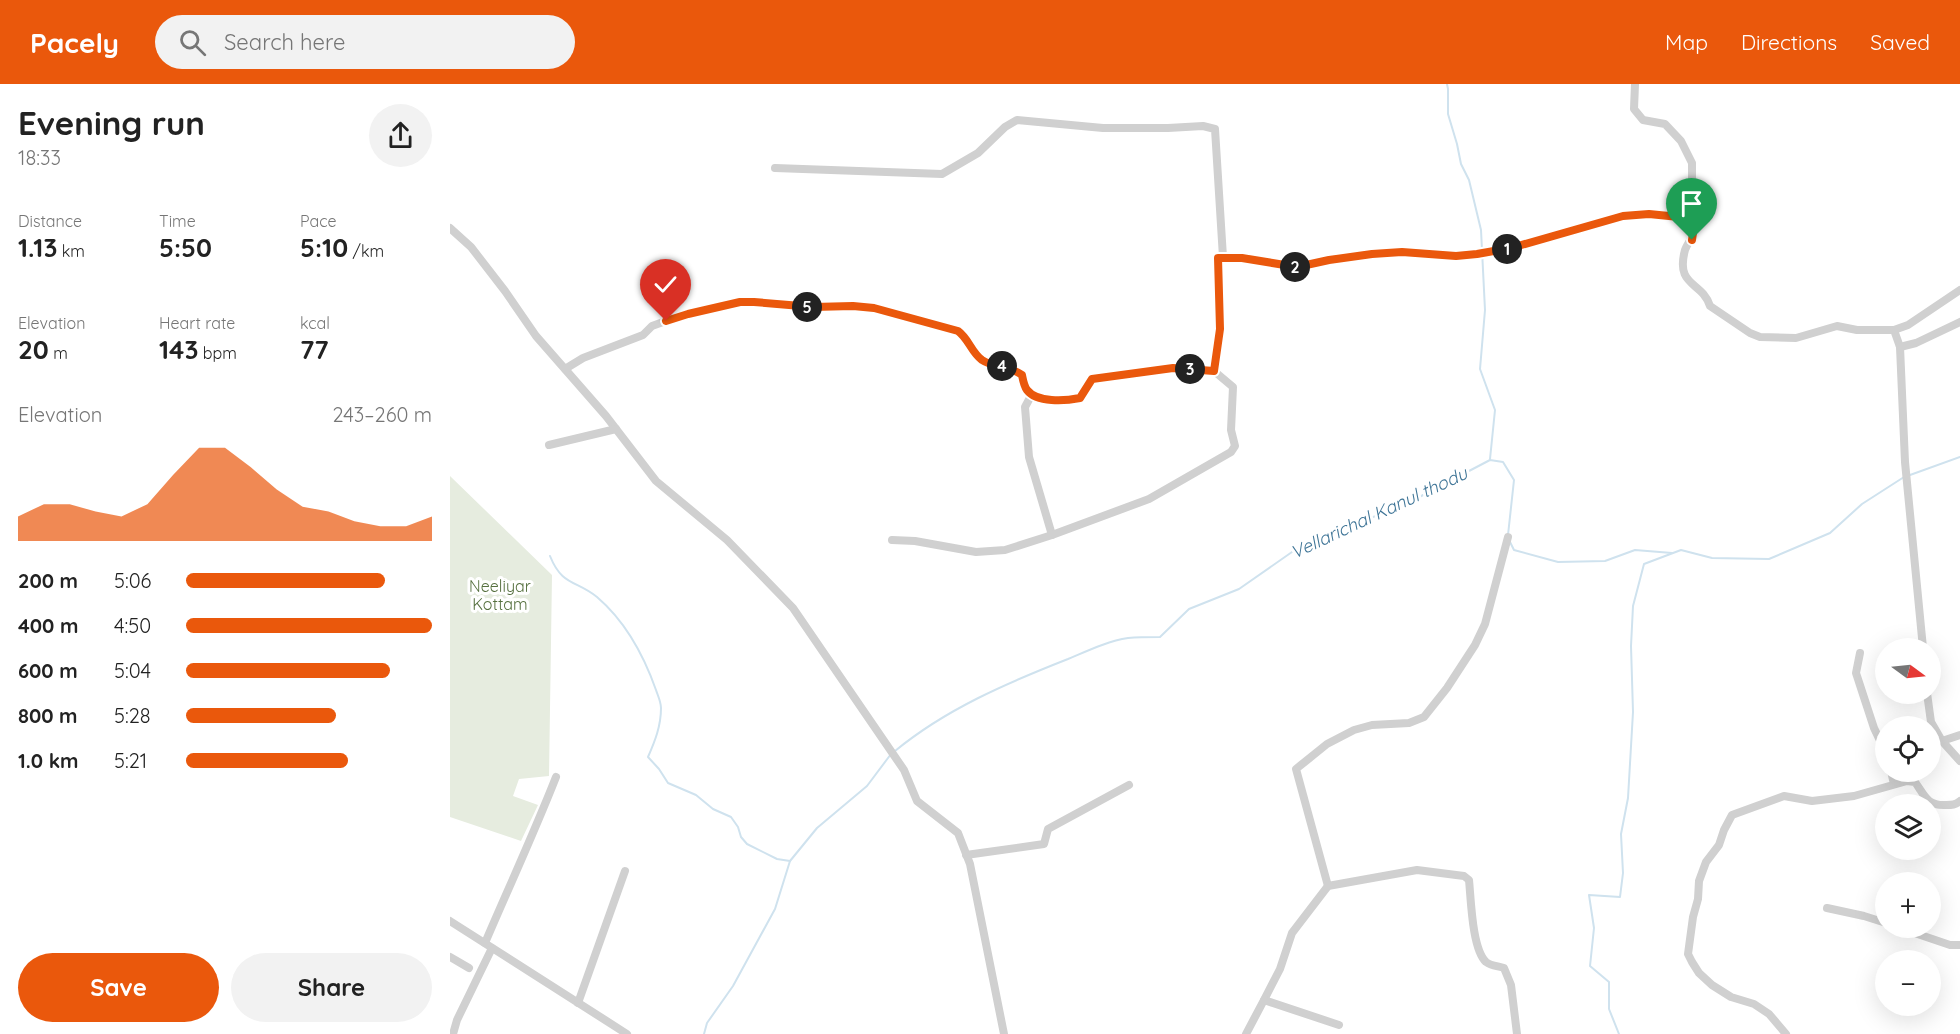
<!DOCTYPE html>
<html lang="en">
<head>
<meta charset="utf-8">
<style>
	:root { --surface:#fff; --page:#f2f2f2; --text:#222; --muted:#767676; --accent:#ea580c }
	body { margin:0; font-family:Quicksand,sans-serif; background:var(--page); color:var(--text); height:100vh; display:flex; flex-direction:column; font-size:22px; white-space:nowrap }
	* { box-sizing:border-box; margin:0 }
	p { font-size:20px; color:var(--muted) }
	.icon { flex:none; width:33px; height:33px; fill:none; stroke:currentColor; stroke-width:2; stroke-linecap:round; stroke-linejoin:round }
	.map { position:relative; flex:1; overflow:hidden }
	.side { display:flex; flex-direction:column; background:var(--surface); width:450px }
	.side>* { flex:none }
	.needle { width:39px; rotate:105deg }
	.fabs { position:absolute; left:1425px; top:554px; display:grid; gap:12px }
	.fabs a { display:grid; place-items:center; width:66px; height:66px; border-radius:50%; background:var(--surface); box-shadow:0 6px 24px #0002; font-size:30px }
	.pin { position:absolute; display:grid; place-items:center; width:51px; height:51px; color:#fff; margin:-62px -26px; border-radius:50% 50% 50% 0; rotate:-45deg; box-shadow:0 0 6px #0007 }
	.pin .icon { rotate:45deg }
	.km { position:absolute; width:30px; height:30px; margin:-15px; border-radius:50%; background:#222; color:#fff; font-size:16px; line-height:30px; text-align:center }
	.round { display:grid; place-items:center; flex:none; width:63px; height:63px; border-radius:32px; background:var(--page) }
	.summary { display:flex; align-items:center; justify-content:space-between; height:102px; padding:0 18px }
	h1 { font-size:33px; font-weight:700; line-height:45px }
	.figures { display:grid; grid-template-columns:repeat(3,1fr); gap:9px; height:102px; padding:6px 18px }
	.figures div { display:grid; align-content:center }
	.figures b { font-size:26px; font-weight:700 }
	.figures small { font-size:16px; font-weight:400 }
	.figures p { font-size:16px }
	.chart { height:168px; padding:12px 18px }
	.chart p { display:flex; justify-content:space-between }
	.chart svg { width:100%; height:108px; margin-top:6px; fill:var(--accent); opacity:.7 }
	.primary-button { display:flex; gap:12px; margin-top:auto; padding:12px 18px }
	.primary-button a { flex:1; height:69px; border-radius:36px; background:var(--accent); color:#fff; font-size:24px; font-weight:700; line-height:69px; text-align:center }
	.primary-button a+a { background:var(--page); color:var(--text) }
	ul { padding:0 18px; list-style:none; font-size:20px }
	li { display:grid; grid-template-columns:96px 72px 1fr; align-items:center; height:45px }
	li i { height:15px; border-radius:8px; background:var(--accent) }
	header { display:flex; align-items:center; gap:36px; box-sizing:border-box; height:84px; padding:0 30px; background:var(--accent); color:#fff }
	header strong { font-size:28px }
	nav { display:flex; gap:33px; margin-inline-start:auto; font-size:21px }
	.search { width:420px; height:54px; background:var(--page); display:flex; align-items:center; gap:15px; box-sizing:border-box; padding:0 21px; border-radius:33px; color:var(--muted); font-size:22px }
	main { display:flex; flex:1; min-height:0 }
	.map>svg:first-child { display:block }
</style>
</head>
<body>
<header>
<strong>Pacely</strong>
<div class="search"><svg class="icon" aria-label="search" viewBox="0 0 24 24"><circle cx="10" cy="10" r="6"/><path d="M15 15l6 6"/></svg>Search here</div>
<nav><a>Map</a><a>Directions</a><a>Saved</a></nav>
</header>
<main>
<section class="side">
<div class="summary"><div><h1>Evening run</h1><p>18:33</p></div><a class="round"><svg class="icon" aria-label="share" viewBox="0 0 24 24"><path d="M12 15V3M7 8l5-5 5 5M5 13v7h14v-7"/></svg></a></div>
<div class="figures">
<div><p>Distance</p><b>1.13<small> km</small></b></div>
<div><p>Time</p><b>5:50</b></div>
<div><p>Pace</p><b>5:10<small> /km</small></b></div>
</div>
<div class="figures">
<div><p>Elevation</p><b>20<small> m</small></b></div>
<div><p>Heart rate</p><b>143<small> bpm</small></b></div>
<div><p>kcal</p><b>77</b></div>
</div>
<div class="chart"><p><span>Elevation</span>243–260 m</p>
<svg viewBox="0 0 160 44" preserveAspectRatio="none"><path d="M0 44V34L10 29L20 29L30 32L40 34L50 29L60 17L70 6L80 6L90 14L100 23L110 30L120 32L130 36L140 38L150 38L160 34V44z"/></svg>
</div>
<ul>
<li><b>200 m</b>5:06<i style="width:81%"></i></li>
<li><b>400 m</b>4:50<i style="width:100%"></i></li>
<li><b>600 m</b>5:04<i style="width:83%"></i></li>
<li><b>800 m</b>5:28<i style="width:61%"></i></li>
<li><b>1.0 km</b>5:21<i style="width:66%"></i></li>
</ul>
<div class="primary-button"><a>Save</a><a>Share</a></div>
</section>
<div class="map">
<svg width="1510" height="950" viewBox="0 0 1510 950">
	<rect width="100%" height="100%" fill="#fff"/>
	<!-- green -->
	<path fill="#e6ecdf" d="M0 392 102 491 99 692 69 695 63 712 88 721 71 757 0 733Z"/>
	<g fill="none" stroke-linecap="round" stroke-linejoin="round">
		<!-- stream -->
		<g stroke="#cfe2ee" stroke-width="2">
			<path d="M997 0 998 5V30L1007 60 1011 80 1019 96 1031 146 1035 226 1030 285 1045 326 1040 375"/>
			<path d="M1460 391 1510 373"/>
			<path d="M1059 456 1064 466 1108 478 1155 477 1185 466 1222 469"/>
			<path d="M100 472C112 502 126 496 147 513 175 537 194 572 206 606 208 612 211 618 211 624 211 642 205 657 198 673L209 685 218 699 246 711 263 725 281 733 288 743 291 753 297 760 327 775 340 777"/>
			<path d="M445 667C496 625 557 599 618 575 637 567 658 557 678 554 689 553 700 553 710 553L739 525 789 505 852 461 956 420 1040 376 1053 378 1064 396 1058 451"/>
			<path d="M254 950 257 939 283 902 325 825 340 777 367 744 417 702 441 670"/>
			<path d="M1169 950 1159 925V898L1140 882 1144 844 1139 811 1170 813 1173 789 1171 750 1178 714 1183 628 1181 562 1183 522 1194 480 1231 466 1262 474 1319 475 1380 449 1412 420 1454 393"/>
		</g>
		<!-- minor -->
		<g stroke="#d0d0d0" stroke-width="8">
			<path d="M325 84 492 90 528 69 555 43 567 36 653 44H718L753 42 765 45 773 173"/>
			<path d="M1242 131 1240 143 1243 149C1242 155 1237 160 1235 166 1225 203 1252 197 1260 222L1300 249 1310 253 1346 254 1387 242 1407 246H1444L1450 263 1455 378 1473 564"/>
			<path d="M0 144 21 163 55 207 86 252 156 332 206 397 277 456 343 524 454 686 467 717 508 749 520 780 554 950"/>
			<path d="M1444 246 1458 241 1510 206"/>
			<path d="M1450 263 1466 259 1510 238"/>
			<path d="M115 285 133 274 193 251 202 242 238 229 290 218 363 223 403 222 424 223 508 247C519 255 521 268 532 276 544 284 560 282 572 291 573 296 574 302 577 306 587 319 615 317 630 314L642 295 723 283 764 287 770 245 768 174H792L847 183 880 175 922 170 953 168 1006 172 1027 170 1061 164 1173 132 1199 130 1229 133 1242 131V79L1231 57 1215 40 1193 36 1184 25 1185 0"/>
			<path d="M582 310 575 323 579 373 602 451"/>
			<path d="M99 361 166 345"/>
			<path d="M442 456 465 457 526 468 555 466 602 451 699 415 781 368 785 362 781 346 783 303 764 287"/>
			<path d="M1410 569 1406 589 1424 644 1436 669"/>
			<path d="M1477 609 1481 638 1492 657"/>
			<path d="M1510 651 1492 657 1510 677"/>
			<path d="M1441 687 1444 700"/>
			<path d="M516 771 594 760 598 745 679 701"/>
			<path d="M878 802 846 685 877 660 904 646 922 641 959 639 974 633 997 604 1025 561 1035 540 1058 453"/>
			<path d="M1377 824 1414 832 1436 839"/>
			<path d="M0 837 177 950"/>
			<path d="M1447 843 1500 861H1510"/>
			<path d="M35 859C59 803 84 749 106 693"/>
			<path d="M0 873 19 884"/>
			<path d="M814 916 830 885 842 849 878 802 967 786 1014 792 1019 796C1021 815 1022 865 1036 878 1041 882 1048 882 1054 884L1061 901 1067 950"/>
			<path d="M128 919 175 787"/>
			<path d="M3 950 7 936 42 864"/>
			<path d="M796 950 814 916 889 941"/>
			<path d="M1336 950 1319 930 1304 920 1281 913 1262 901 1249 889 1242 878 1238 870 1243 833 1248 815 1249 797 1256 778 1269 761 1274 746 1282 731 1334 712 1362 717 1404 712 1457 697 1465 698C1475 712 1477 722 1496 721 1502 721 1505 721 1510 717"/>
		</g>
	</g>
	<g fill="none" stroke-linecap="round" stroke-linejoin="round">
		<defs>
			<path id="route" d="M216 237 238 230 290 218H304L363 223 403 222 424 224 508 247C519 255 521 268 532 276 544 284 560 282 572 291 573 296 574 302 577 306 587 319 615 317 630 314L642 295 723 284 764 287 770 245 768 174H792L847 183 879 176 922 170 952 168 1006 172 1027 170 1061 164 1173 132 1199 130 1229 133 1242 131 1240 143 1243 149 1242 156"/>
		</defs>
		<!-- route casing -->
		<use href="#route" stroke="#fff" stroke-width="12"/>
		<!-- route -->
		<use href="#route" stroke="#ea580c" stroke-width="8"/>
	</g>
	<g text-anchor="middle" stroke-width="6" stroke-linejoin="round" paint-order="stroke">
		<!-- park labels -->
		<g font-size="16" fill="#56703f" stroke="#fff">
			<text x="50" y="508">Neeliyar<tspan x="50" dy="18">Kottam</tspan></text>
		</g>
		<!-- water labels -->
		<g font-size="18" font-style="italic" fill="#3f7597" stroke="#fff">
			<text transform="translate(929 429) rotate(-25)" y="6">Vellarichal Kanul thodu</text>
		</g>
	</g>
</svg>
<div class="fabs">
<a><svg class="needle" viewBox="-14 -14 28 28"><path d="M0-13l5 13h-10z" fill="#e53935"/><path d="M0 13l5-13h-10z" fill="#767676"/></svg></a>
<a><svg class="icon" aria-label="locate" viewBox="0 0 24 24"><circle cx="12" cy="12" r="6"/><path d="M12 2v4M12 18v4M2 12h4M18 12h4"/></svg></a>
<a><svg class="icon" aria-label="layers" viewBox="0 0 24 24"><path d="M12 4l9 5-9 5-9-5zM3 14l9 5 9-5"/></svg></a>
<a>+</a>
<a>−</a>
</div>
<div class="pin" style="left:1242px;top:156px;background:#1e9e55"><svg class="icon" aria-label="arrive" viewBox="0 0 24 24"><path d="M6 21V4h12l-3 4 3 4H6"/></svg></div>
<div class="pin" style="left:216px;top:237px;background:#d93025"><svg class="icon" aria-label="check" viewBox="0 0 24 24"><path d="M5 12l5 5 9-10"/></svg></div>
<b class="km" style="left:1057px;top:165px">1</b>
<b class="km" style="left:845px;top:183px">2</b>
<b class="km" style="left:740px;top:285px">3</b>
<b class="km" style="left:552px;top:282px">4</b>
<b class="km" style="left:357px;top:223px">5</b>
</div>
</main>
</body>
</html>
